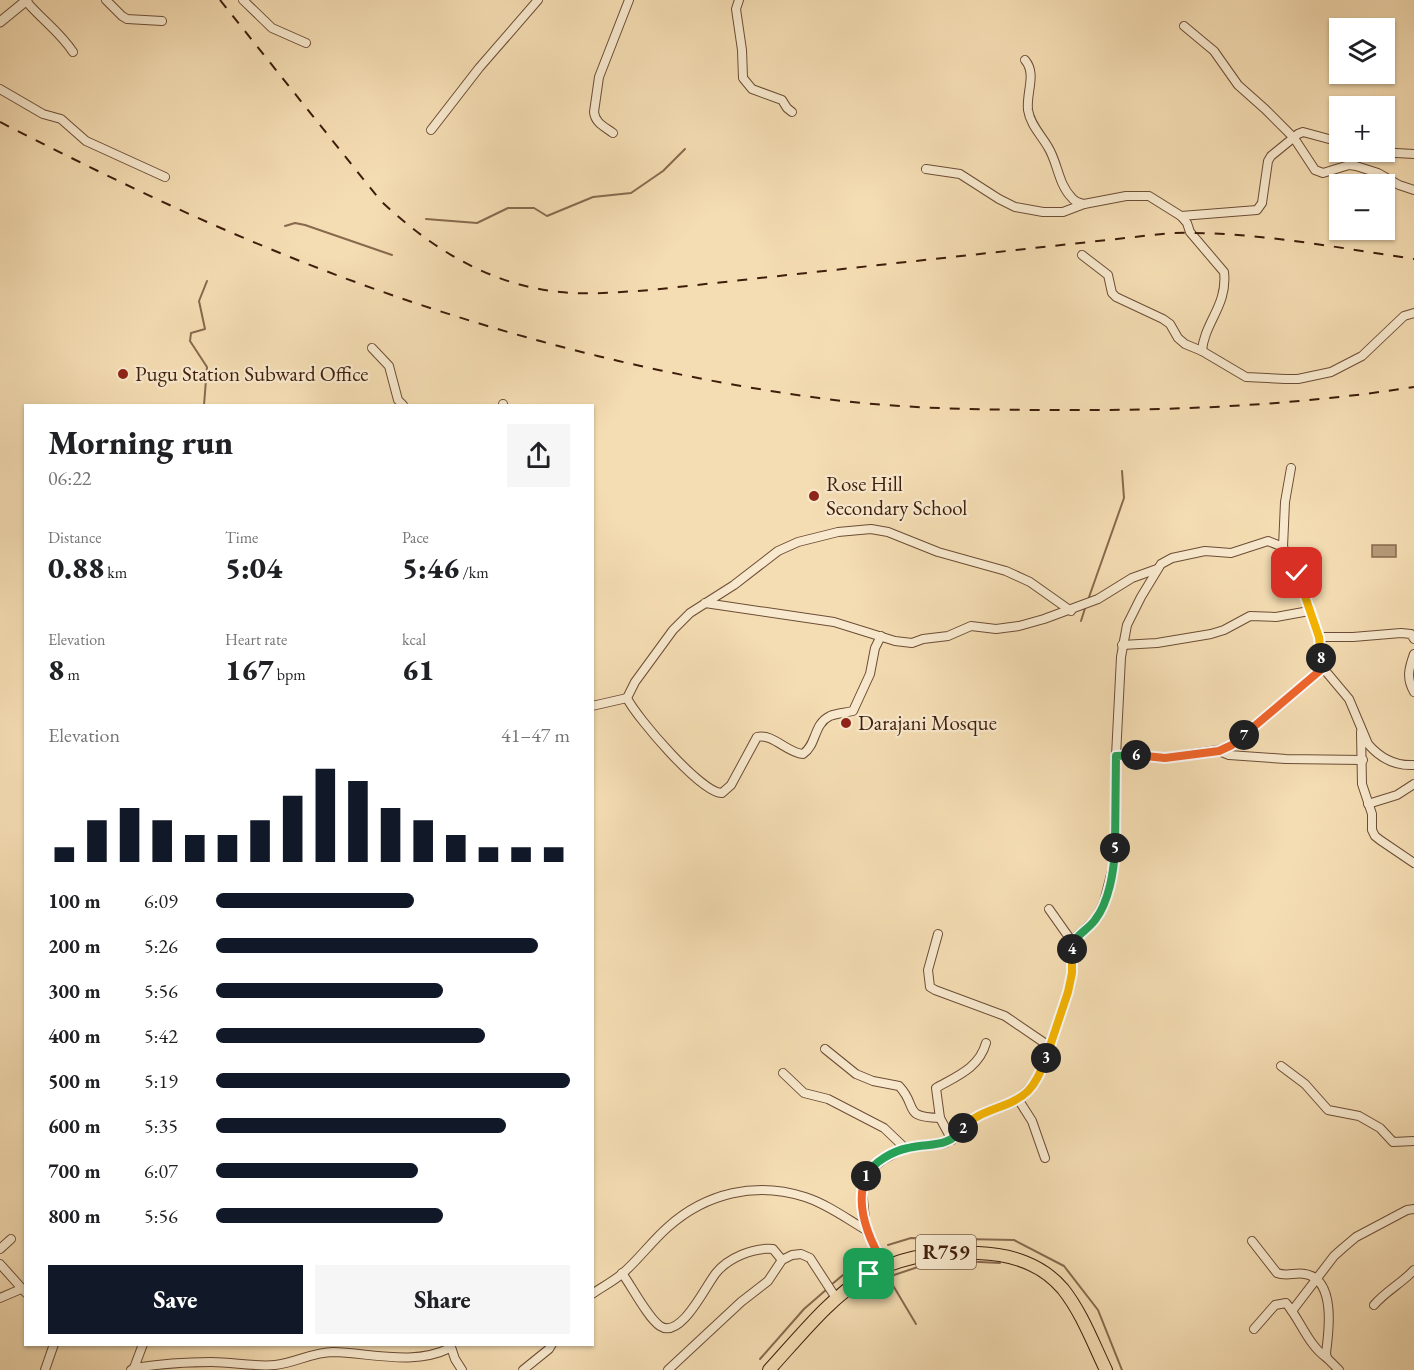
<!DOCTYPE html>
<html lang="en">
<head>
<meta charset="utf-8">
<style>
	:root { --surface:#fff; --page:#f6f6f6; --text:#202124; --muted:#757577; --accent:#111827 }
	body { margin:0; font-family:"EB Garamond",serif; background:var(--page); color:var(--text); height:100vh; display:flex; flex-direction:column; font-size:22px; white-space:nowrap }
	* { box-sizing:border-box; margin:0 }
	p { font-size:20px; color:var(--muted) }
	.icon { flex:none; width:33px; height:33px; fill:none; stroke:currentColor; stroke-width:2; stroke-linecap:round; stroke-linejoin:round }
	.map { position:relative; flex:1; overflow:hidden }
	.drawer { position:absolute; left:24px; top:404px; width:570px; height:942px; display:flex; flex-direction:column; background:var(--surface); border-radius:0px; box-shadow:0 2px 4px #0004 }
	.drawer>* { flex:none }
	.tools { position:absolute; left:1329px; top:18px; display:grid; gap:12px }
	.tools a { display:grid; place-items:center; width:66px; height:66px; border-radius:0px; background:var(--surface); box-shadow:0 2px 4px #0004; font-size:30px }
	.pin { position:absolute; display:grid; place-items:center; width:51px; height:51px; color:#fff; margin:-26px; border-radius:12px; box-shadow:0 3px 9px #0006 }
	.km { position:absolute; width:30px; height:30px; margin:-15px; border-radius:50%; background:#222; color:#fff; font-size:16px; line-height:30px; text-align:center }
	.round { display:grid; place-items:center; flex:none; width:63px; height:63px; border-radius:0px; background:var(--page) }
	.overview { display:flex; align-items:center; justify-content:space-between; height:102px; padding:0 24px }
	h1 { font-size:33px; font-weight:800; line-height:45px }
	.metrics { display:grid; grid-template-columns:repeat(3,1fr); gap:9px; height:102px; padding:6px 24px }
	.metrics div { display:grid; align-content:center }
	.metrics b { font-size:30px; font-weight:800 }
	.metrics small { font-size:16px; font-weight:400 }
	.metrics p { font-size:16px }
	.chart { height:168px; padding:12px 24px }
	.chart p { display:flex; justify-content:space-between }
	.chart svg { width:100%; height:108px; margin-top:6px; stroke:var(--accent); stroke-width:6 }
	.action { display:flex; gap:12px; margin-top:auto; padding:12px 24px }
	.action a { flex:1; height:69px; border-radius:0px; background:var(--accent); color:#fff; font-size:24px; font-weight:800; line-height:69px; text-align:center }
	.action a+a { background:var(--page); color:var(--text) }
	ul { padding:0 24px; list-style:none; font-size:20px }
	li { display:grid; grid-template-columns:96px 72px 1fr; align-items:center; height:45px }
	li i { height:15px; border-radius:8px; background:var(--accent) }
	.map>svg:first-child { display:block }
</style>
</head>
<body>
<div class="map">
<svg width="1414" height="1370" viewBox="0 0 1414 1370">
	<rect width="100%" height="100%" fill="#f5ddb3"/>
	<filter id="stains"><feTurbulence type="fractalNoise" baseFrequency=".00333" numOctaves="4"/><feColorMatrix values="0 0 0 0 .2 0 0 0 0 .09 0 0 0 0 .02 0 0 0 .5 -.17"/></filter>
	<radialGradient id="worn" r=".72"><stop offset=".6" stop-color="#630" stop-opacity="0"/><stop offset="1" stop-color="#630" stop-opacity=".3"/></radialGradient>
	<!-- water -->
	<rect fill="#b79c7a" stroke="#87694e" stroke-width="1.5" x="1372" y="545" width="24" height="12"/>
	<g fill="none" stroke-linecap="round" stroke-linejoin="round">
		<!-- stream -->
		<g stroke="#87694e" stroke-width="2">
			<path d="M426 219 477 223 508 208H534L547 216 593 197 631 193 663 171 685 149"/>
			<path d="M285 226 295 223 305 225 392 255"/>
			<path d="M204 405 207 367 190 341 191 333 205 329 199 301 207 281"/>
			<path d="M1088 600 1124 498 1122 471"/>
			<path d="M1081 621 1086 605"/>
			<path d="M888 1245 911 1238 1014 1240 1064 1266 1098 1310 1122 1370"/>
			<path d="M831 1285 868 1254"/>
			<path d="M916 1324 888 1277 939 1260 1000 1263"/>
			<path d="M760 1359 804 1309 827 1289"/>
		</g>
		<defs>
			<g id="minor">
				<path d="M106 0 122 16 127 19 162 21"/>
				<path d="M243 0 272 28 306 43"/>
				<path d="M739 0 736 9 742 50 743 78 752 89 782 100 787 108 792 112"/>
				<path d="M26 1C41 19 60 32 73 52"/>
				<path d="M1184 26 1214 51 1238 85 1265 109 1294 138 1315 170 1323 173 1349 165 1356 166 1378 173 1399 185 1414 190"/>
				<path d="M1025 60C1037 74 1026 92 1028 110 1030 124 1041 135 1048 147 1058 163 1058 184 1072 198 1075 202 1080 203 1084 204"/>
				<path d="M0 89 43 114 61 119 86 141 165 177"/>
				<path d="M431 130 479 68 538 0"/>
				<path d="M613 133C605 127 595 123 594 112L599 77 629 0"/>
				<path d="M1378 152 1414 154"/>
				<path d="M926 169 960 174 999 199 1015 207 1043 212H1063L1084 204 1126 196H1149L1181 216 1187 223 1190 232 1224 272C1228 305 1204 323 1202 351"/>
				<path d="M1181 216 1257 210 1262 203 1268 161 1271 156 1298 134 1303 132 1340 142"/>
				<path d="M1082 255 1108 275 1112 293 1116 297 1163 319 1170 324 1178 338 1185 344 1202 351 1246 377 1285 379H1298L1331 372 1362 356 1404 316 1414 313"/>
				<path d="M372 348 389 366 398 400 403 405"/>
				<path d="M503 405V404"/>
				<path d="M1283 547 1297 573 1319 637 1323 668 1349 699 1368 744C1380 758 1396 766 1414 765"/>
				<path d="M705 603 834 622 895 641 912 643 923 639 948 636 971 626 996 629 1019 626 1044 619 1098 599 1132 578 1157 569"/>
				<path d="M881 636 875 648 870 674 853 711C845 713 837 713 830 716 813 724 817 745 803 754 787 753 773 733 757 737L731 785 722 793C702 794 636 717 627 698L635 682 673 630 690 613 734 585 778 551 798 542 838 532 871 529 888 532 938 552 1006 571 1030 582 1071 611"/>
				<path d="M1319 637H1353L1401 633 1411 634 1414 639"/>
				<path d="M1122 645 1157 643 1211 634 1224 630 1250 616 1276 617 1309 611"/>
				<path d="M1414 654C1409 668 1406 678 1414 692"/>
				<path d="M592 706 627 698"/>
				<path d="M1361 732 1362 784 1372 814V830L1375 836 1380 840 1414 863"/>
				<path d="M1219 751 1229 755 1286 759 1363 760"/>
				<path d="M1116 756 1129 754 1165 758 1224 749 1232 745 1323 668"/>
				<path d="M1368 804 1397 795 1414 784"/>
				<path d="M1049 909 1073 943"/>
				<path d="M938 934 928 970 930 987 935 990 1005 1016 1049 1046"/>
				<path d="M825 1049 856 1074 873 1081 899 1086C919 1107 901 1117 940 1118"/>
				<path d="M1281 1066 1305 1084 1328 1110 1359 1116 1380 1128 1393 1142 1414 1141"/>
				<path d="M783 1073 804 1093 828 1099 884 1128 905 1148"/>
				<path d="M1018 1099 1032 1121 1045 1158"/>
				<path d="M952 1140 940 1118 936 1088C957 1076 979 1068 986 1043"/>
				<path d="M1252 1241 1277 1273C1287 1277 1295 1272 1305 1274 1336 1279 1329 1331 1326 1353L1327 1358 1339 1370"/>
				<path d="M0 1249 11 1239"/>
				<path d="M0 1264 26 1293"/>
				<path d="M885 1266 866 1230 862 1189 867 1172 884 1159 905 1148 946 1143 978 1116 1018 1099 1035 1083 1046 1058 1068 992 1072 973 1073 943 1077 936 1096 919 1104 902 1114 863 1116 756 1121 657 1127 625 1141 597 1161 564 1172 558 1205 551 1231 553 1268 541 1283 547 1285 502 1291 468"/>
				<path d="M622 1273C632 1287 648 1318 660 1326 681 1340 706 1285 716 1273 728 1258 754 1247 773 1249L782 1260"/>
				<path d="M592 1294C602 1287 614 1281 623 1273 639 1259 652 1241 668 1227 706 1193 756 1181 805 1197 827 1204 847 1219 866 1230"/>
				<path d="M0 1298 21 1289"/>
				<path d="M1374 1305C1386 1291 1402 1283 1414 1270"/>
				<path d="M1292 1311 1334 1256 1343 1248 1356 1237 1407 1210 1414 1209"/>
				<path d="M1254 1329 1275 1305 1286 1303C1301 1321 1308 1345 1327 1358"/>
				<path d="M450 1344 455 1359 462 1370"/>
				<path d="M134 1368 143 1344"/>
				<path d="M45 1370 54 1344"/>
				<path d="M131 1370 134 1368C159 1364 186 1362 211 1362 233 1362 254 1367 275 1365 295 1363 313 1352 333 1352 371 1353 414 1366 450 1348"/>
				<path d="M523 1370 549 1349 552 1344"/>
				<path d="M668 1370 741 1302 768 1281 782 1260 792 1255 801 1254 810 1258 836 1298"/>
			</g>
			<path id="tertiary" d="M0 22 27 0"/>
			<path id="primary" d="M769 1370C836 1296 868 1248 978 1253 1010 1254 1042 1264 1063 1289 1082 1313 1093 1343 1106 1370"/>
		</defs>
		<!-- minor casing -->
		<use href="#minor" stroke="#6c4d35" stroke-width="10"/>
		<!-- tertiary casing -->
		<use href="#tertiary" stroke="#6c4d35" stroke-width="11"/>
		<!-- primary casing -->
		<use href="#primary" stroke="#3e1d0b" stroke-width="14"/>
		<!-- minor -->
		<use href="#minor" stroke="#f8e9ce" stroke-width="8"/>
		<!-- tertiary -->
		<use href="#tertiary" stroke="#f8e9ce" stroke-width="9"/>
		<!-- primary -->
		<use href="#primary" stroke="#f5ddb3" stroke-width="12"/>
		<!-- rail -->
		<g stroke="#3e1d0b" stroke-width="2" stroke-dasharray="10 10" stroke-linecap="butt">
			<path d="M220 0 380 200C430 248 490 285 560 292 590 295 621 292 651 290L1171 233C1252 231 1333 247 1414 259"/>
			<path d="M0 122C92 169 184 214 280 253 453 323 634 373 819 398 907 410 995 410 1084 410 1194 410 1305 404 1414 387"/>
		</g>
	</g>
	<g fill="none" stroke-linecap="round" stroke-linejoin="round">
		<defs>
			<path id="split-1" d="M866 1176C854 1206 869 1240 885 1266L869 1274"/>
			<path id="split-2" d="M866 1176C873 1162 893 1151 908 1148 930 1142 946 1150 963 1128"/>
			<path id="split-3" d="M963 1128C980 1108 1010 1109 1028 1091 1037 1082 1041 1070 1046 1058"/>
			<path id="split-4" d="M1046 1058 1068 992 1072 973V949"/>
			<path id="split-5" d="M1072 949C1074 935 1087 931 1095 920 1109 902 1114 871 1115 848"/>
			<path id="split-6" d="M1115 848 1116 756 1136 755"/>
			<path id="split-7" d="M1136 755 1165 758 1219 751 1232 745 1244 735"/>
			<path id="split-8" d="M1244 735 1323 668 1321 658"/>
			<path id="split-9" d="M1297 573 1319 637 1321 658"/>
		</defs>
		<!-- split-1 casing -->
		<use href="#split-1" stroke="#fff" stroke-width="12"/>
		<!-- split-2 casing -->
		<use href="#split-2" stroke="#fff" stroke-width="12"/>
		<!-- split-3 casing -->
		<use href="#split-3" stroke="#fff" stroke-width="12"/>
		<!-- split-4 casing -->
		<use href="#split-4" stroke="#fff" stroke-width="12"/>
		<!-- split-5 casing -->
		<use href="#split-5" stroke="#fff" stroke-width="12"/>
		<!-- split-6 casing -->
		<use href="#split-6" stroke="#fff" stroke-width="12"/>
		<!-- split-7 casing -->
		<use href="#split-7" stroke="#fff" stroke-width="12"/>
		<!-- split-8 casing -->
		<use href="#split-8" stroke="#fff" stroke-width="12"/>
		<!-- split-9 casing -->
		<use href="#split-9" stroke="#fff" stroke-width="12"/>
		<!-- split-1 -->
		<use href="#split-1" stroke="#f0652b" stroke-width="8"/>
		<!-- split-2 -->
		<use href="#split-2" stroke="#22a559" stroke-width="8"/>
		<!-- split-3 -->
		<use href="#split-3" stroke="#f5b400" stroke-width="8"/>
		<!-- split-4 -->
		<use href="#split-4" stroke="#f5b400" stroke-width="8"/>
		<!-- split-5 -->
		<use href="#split-5" stroke="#22a559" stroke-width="8"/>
		<!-- split-6 -->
		<use href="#split-6" stroke="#22a559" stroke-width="8"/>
		<!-- split-7 -->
		<use href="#split-7" stroke="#f0652b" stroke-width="8"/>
		<!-- split-8 -->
		<use href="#split-8" stroke="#f0652b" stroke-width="8"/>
		<!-- split-9 -->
		<use href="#split-9" stroke="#f5b400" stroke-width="8"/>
	</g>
	<!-- markers -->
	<g fill="#8f2418" stroke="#f8e9ce" stroke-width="2">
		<circle cx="123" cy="374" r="6"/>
		<circle cx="814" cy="496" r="6"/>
		<circle cx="846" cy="723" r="6"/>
	</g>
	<g text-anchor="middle" stroke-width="4.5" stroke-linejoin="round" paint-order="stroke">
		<!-- shield labels -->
		<rect fill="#f8e9ce" stroke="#765a46" stroke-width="1.5" x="916" y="1235" width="60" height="34" rx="4.5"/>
		<g font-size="20" font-weight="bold" fill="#3e1d0b">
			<text x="946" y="1259">R759</text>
		</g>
		<!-- poi labels -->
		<g font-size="21" fill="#3e1d0b" stroke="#f8e9ce" text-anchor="start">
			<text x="135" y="381">Pugu Station Subward Office</text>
			<text x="826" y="491">Rose Hill<tspan x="826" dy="24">Secondary School</tspan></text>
			<text x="858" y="730">Darajani Mosque</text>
		</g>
	</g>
	<rect width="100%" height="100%" filter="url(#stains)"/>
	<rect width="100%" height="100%" fill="url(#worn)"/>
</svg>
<div class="tools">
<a><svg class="icon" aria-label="layers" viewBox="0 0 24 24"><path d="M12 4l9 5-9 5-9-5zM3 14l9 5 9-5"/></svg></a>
<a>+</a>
<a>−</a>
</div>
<div class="pin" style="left:869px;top:1274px;background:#1e9e55"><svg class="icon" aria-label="arrive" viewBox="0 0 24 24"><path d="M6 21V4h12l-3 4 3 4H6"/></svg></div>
<div class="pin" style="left:1297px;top:573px;background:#d93025"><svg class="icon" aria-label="check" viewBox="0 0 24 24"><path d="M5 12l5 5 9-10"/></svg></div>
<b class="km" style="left:866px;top:1176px">1</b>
<b class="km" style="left:963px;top:1128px">2</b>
<b class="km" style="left:1046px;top:1058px">3</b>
<b class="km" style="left:1072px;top:949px">4</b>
<b class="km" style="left:1115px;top:848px">5</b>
<b class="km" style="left:1136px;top:755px">6</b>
<b class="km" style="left:1244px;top:735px">7</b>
<b class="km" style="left:1321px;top:658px">8</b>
<section class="drawer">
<div class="overview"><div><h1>Morning run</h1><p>06:22</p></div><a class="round"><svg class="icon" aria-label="share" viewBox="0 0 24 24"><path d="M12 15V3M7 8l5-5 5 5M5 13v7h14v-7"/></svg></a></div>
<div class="metrics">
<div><p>Distance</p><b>0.88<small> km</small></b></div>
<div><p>Time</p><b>5:04</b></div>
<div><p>Pace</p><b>5:46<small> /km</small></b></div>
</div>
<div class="metrics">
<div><p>Elevation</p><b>8<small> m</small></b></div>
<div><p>Heart rate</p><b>167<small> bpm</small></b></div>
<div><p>kcal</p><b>61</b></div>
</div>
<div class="chart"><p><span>Elevation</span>41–47 m</p>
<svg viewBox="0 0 160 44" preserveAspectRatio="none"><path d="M5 44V38M15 44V27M25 44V22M35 44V27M45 44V33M55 44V33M65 44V27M75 44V17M85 44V6M95 44V11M105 44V22M115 44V27M125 44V33M135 44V38M145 44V38M155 44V38"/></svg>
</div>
<ul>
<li><b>100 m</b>6:09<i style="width:56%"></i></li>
<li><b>200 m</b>5:26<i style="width:91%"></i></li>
<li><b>300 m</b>5:56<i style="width:64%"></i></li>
<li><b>400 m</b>5:42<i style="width:76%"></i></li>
<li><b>500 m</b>5:19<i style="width:100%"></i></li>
<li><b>600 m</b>5:35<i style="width:82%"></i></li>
<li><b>700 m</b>6:07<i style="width:57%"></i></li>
<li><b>800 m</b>5:56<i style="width:64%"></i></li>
</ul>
<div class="action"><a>Save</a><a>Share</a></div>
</section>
</div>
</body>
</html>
